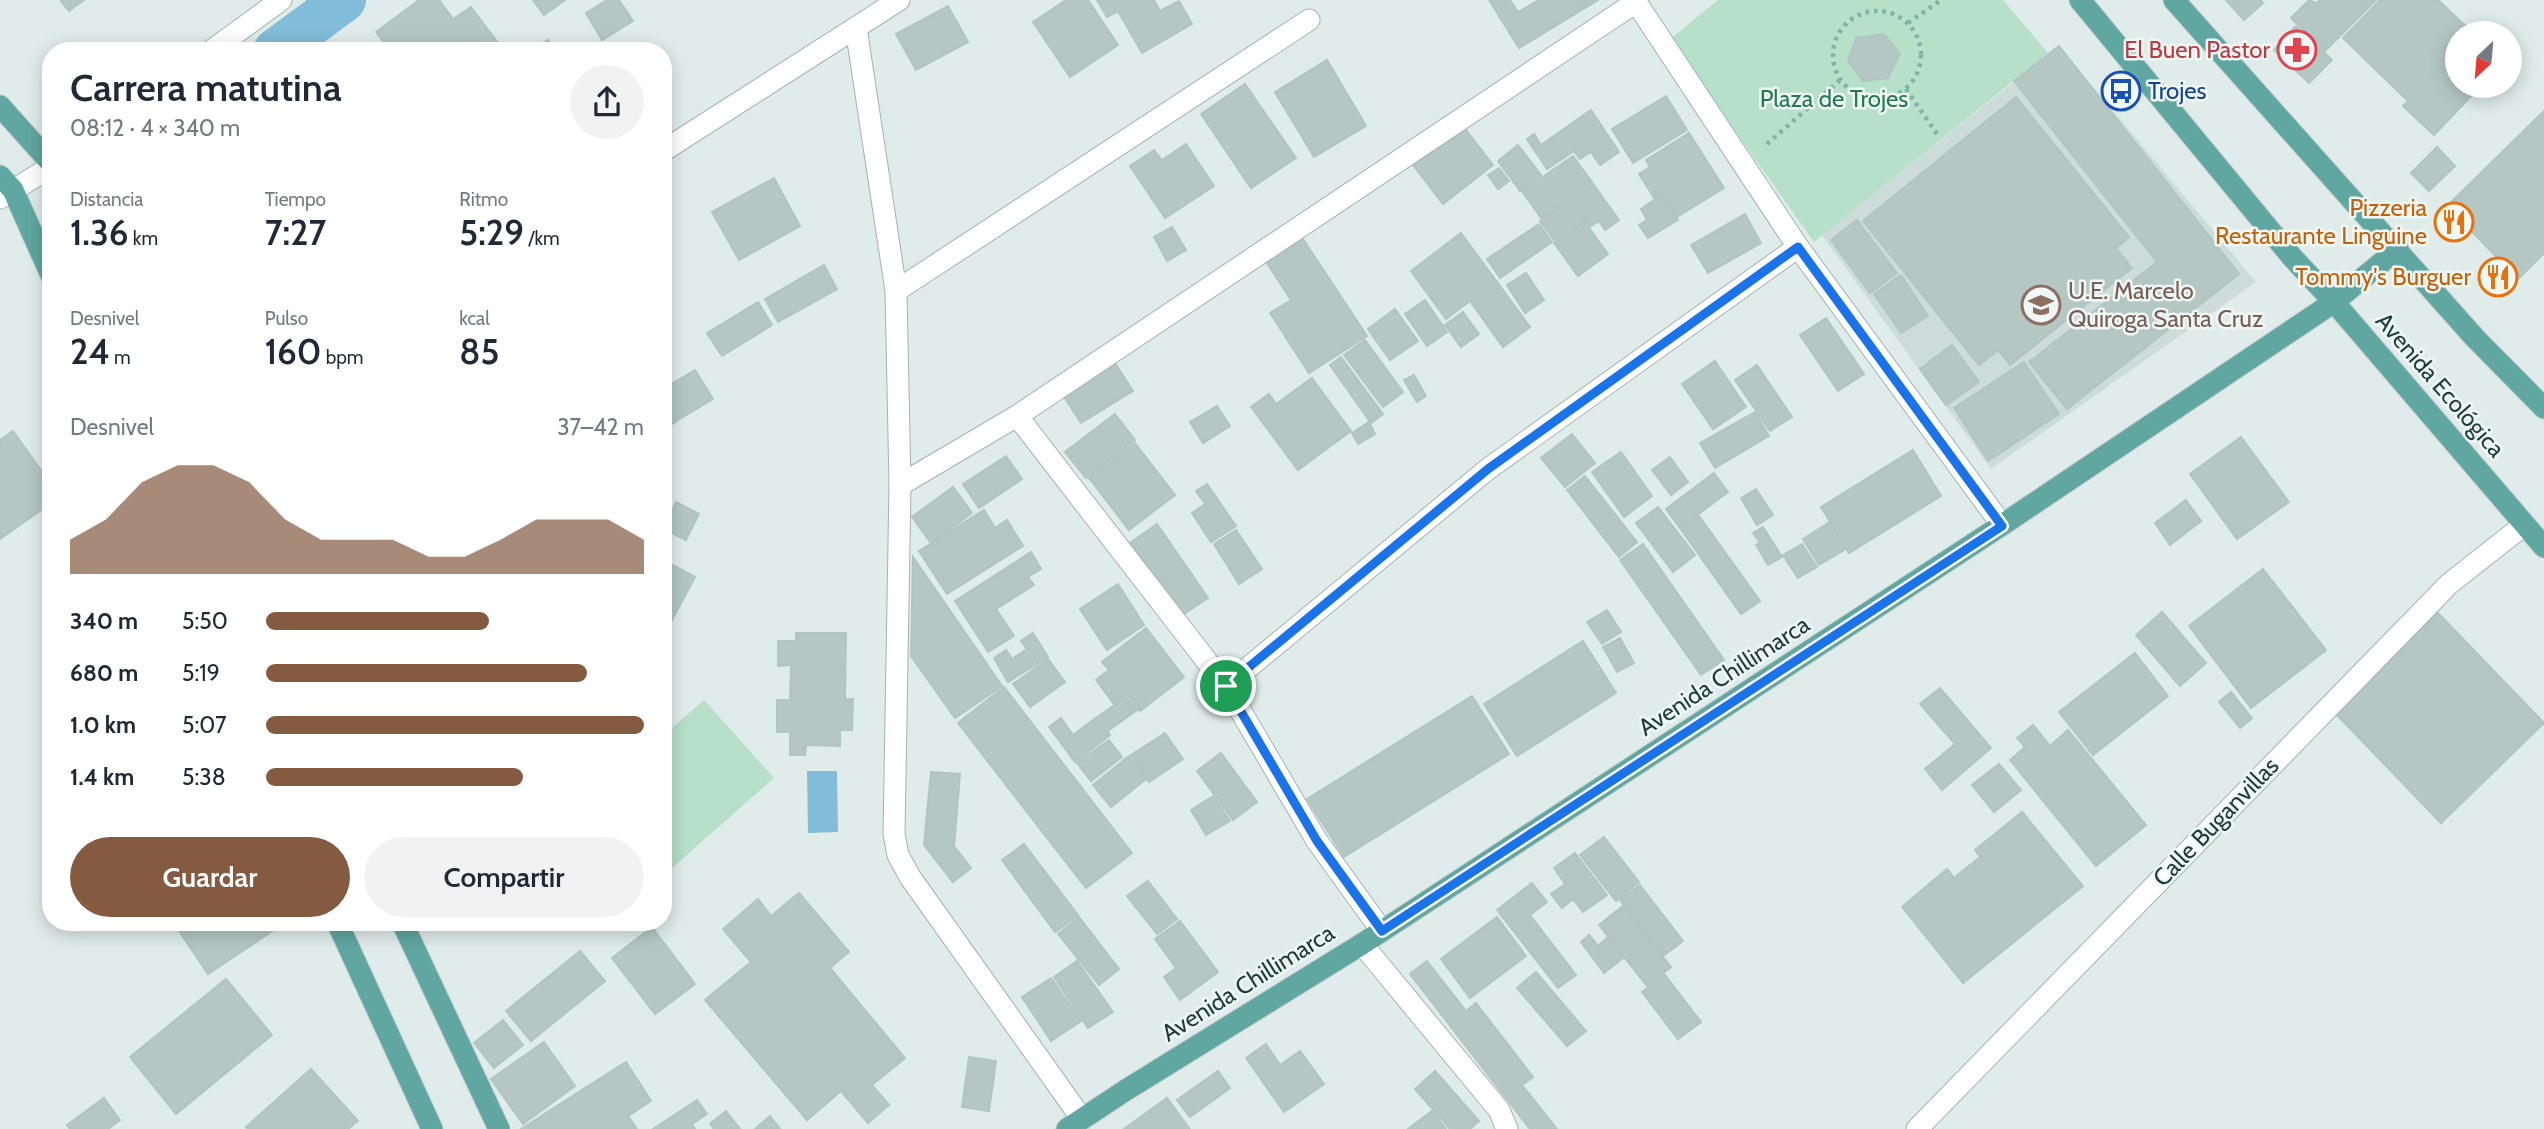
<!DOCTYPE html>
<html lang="es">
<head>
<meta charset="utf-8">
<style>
	:root { --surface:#fff; --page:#f2f2f3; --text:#1f2937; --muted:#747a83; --accent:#845a40 }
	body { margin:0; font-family:Cabin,sans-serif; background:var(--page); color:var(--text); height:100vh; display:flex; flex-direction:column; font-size:26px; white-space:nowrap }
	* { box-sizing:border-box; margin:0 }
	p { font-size:23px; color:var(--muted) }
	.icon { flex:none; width:38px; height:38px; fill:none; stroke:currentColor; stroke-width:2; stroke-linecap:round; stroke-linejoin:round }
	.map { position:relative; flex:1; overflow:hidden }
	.sheet { position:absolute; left:42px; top:42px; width:630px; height:889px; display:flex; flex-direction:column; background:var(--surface); border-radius:28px; box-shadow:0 4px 18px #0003 }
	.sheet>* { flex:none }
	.needle { width:46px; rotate:206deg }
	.buttons { position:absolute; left:2445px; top:21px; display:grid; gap:14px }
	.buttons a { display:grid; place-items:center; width:77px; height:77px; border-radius:50%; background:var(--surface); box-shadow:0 4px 18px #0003; font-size:35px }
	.pin { position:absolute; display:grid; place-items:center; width:60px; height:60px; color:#fff; margin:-30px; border:4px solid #fff; border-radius:50%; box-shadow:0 2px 7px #0007 }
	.round { display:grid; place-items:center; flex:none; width:74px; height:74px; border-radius:37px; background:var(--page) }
	.overview { display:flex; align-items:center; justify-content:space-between; height:119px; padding:0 28px }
	h1 { font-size:38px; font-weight:600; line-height:52px }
	.stats { display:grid; grid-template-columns:repeat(3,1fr); gap:10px; height:119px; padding:7px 28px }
	.stats div { display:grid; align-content:center }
	.stats b { font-size:35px; font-weight:600 }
	.stats small { font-size:19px; font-weight:400 }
	.stats p { font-size:19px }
	.chart { height:196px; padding:14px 28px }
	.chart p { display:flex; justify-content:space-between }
	.chart svg { width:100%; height:126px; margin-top:7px; fill:var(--accent); opacity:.7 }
	.button { display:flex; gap:14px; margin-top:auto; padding:14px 28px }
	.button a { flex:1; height:80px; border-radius:42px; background:var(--accent); color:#fff; font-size:28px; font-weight:600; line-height:80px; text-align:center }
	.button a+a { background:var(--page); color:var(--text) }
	ul { padding:0 28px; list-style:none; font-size:23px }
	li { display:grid; grid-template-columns:112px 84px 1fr; align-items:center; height:52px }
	li i { height:18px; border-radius:9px; background:var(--accent) }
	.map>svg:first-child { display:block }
</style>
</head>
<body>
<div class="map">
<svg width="2544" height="1129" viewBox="0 0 2544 1129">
	<rect width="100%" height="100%" fill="#dfece9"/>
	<!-- built -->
	<path fill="#cddcd8" d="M2059 46 2256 282 1991 469 1822 235Z"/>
	<!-- green -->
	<g fill="#b6e0c8">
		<path d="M1718 0H2003L2048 53 1814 242 1670 39Z"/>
		<path d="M704 700 774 778 663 876V736Z"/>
	</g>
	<!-- water -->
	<path fill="#81bcd8" d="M807 771H837L838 832 808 833Z"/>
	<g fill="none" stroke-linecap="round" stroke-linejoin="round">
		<!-- canal -->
		<path stroke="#81bcd8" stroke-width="44" d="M275 51 344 0"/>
	</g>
	<!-- building -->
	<g fill="#b4c7c2" stroke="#b1c6c1" stroke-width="2">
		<path d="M60 0H84L69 11Z"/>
		<path d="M419 0H439L453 19 471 7 504 51H390L376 32Z"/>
		<path d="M533 0H565L544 15Z"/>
		<path d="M607 0H619L633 21 602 40 586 13Z"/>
		<path d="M1066 0H1088L1118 45 1070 77 1033 22Z"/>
		<path d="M1097 0H1154L1160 11 1179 1 1192 24 1142 53 1118 11 1107 17Z"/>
		<path d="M1489 0H1510L1518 12 1539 0H1598L1519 48Z"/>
		<path d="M2226 0H2260L2263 3 2244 20Z"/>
		<path d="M2309 0 2316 3 2320 0H2376L2325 51 2291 18Z"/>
		<path d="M2380 0H2438L2473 33H2457V86H2469L2475 92 2434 135 2403 106 2408 101 2343 38Z"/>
		<path d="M948 6 968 42 916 70 896 34Z"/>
		<path d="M2296 26 2332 60 2309 83 2274 50Z"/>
		<path d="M1884 34 1900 54 1888 78 1863 81 1848 61 1856 38Z"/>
		<path d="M548 40 555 51H531Z"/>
		<path d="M2059 46 2239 274 2067 409 2029 362 2157 262 2014 81Z"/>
		<path d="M1327 60 1366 126 1314 157 1275 92Z"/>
		<path d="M1245 84 1296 158 1251 188 1201 114Z"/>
		<path d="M1666 96 1687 130 1633 163 1612 129Z"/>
		<path d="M2016 97 2129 237 2116 248 2132 268 2010 365 1998 350 1979 365 1863 221Z"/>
		<path d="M1591 110 1619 152 1600 165 1591 152 1580 159 1574 151 1547 169 1527 139 1534 134 1541 145Z"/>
		<path d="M2544 111V253L2518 279 2447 206Z"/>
		<path d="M1463 126 1493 165 1443 204 1413 165Z"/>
		<path d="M1689 133 1724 188 1677 217 1662 194 1655 199 1639 174 1650 167 1646 160Z"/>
		<path d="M1186 144 1214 186 1165 218 1130 166 1154 150 1162 160Z"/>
		<path d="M1518 145 1541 175 1520 191 1498 161Z"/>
		<path d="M2437 147 2455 166 2429 191 2411 173Z"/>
		<path d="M1573 156 1592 182 1541 218 1522 191Z"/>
		<path d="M1499 168 1509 181 1498 189 1488 175Z"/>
		<path d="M774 178 800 226 739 260 712 212Z"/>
		<path d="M1593 184 1619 220 1605 230 1599 221 1590 227 1584 219 1554 240 1540 221Z"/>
		<path d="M1661 195 1678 220 1648 238 1639 225 1647 220 1641 209Z"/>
		<path d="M1745 214 1761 243 1708 273 1691 245Z"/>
		<path d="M1857 220 1897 273 1870 293 1831 240Z"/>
		<path d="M1584 221 1608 254 1578 276 1554 243Z"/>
		<path d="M1539 224 1552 242 1500 278 1487 259Z"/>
		<path d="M1172 227 1186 250 1167 261 1154 237Z"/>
		<path d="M1299 233 1367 336 1309 373 1270 313 1291 300 1263 257Z"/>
		<path d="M1461 233 1530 327 1503 347 1470 301 1446 319 1411 271Z"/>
		<path d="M824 265 837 289 778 322 765 299Z"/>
		<path d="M1526 273 1544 300 1525 313 1507 285Z"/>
		<path d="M1901 275 1928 316 1901 333 1874 294Z"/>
		<path d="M1425 300 1447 332 1427 346 1405 314Z"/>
		<path d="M758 302 772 325 722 356 707 333Z"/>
		<path d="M1395 309 1418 341 1390 360 1368 329Z"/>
		<path d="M1463 312 1479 334 1461 347 1445 325Z"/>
		<path d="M1826 318 1864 374 1838 391 1800 335Z"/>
		<path d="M1365 340 1403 392 1383 407 1344 355Z"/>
		<path d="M1952 345 1979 382 1946 405 1920 369Z"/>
		<path d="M1341 357 1383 414 1371 423 1330 365Z"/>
		<path d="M1715 361 1746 407 1713 429 1682 384Z"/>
		<path d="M2024 362 2059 414 1988 461 1954 408Z"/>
		<path d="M1115 363 1133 391 1081 423 1063 395Z"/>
		<path d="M1757 365 1792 417 1770 431 1735 380Z"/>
		<path d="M695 370 713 399 678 420 663 396V389Z"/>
		<path d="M1414 375 1426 396 1417 402 1404 380Z"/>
		<path d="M1312 378 1351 431 1298 470 1251 407 1269 394 1276 404Z"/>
		<path d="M663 398 677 421 663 430Z"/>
		<path d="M1217 406 1230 426 1203 443 1190 422Z"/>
		<path d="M1755 412 1769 436 1715 468 1700 443Z"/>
		<path d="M1115 414 1135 440 1086 478 1065 452Z"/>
		<path d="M1369 422 1375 434 1358 444 1352 433Z"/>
		<path d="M13 431 51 484V503L0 539V440Z"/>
		<path d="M1572 434 1595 463 1565 487 1541 458Z"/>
		<path d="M2241 437 2289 502 2237 539 2190 474Z"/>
		<path d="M1135 443 1175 495 1129 530 1089 478Z"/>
		<path d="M1913 450 1941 496 1849 553 1821 507Z"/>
		<path d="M1621 452 1652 496 1624 517 1592 472Z"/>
		<path d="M1006 456 1022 479 979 508 963 484Z"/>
		<path d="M1670 457 1688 482 1671 495 1652 470Z"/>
		<path d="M1714 473 1728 492 1680 528 1666 509Z"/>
		<path d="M1585 476 1637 542 1619 557 1567 490Z"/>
		<path d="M1207 484 1236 526 1211 542 1192 513 1205 504 1196 491Z"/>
		<path d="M953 487 972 513 931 543 912 517Z"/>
		<path d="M1756 489 1773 515 1757 525 1741 498Z"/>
		<path d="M2186 500 2201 521 2170 545 2155 523Z"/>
		<path d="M676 502 699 514 686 540 663 529Z"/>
		<path d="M1658 507 1695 555 1673 572 1636 523Z"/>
		<path d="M984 510 995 528 1007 520 1023 546 947 594 919 551Z"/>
		<path d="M1699 516 1760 601 1741 614 1680 528Z"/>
		<path d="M1830 522 1846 549 1819 565 1803 539Z"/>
		<path d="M1157 524 1208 598 1181 616 1130 543Z"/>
		<path d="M1763 527 1782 557 1768 565 1756 545 1760 543 1753 533Z"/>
		<path d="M1236 530 1262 569 1239 584 1214 544Z"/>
		<path d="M1643 544 1724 660 1701 675 1620 560Z"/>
		<path d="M1802 544 1817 567 1798 578 1783 555Z"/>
		<path d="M1031 552 1041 569 1028 577 1034 585 996 609 1014 636 988 652 955 601Z"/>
		<path d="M913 557 1002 686 955 718 911 656Z"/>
		<path d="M663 560 695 577 663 637Z"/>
		<path d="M2263 569 2326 650 2251 708 2189 626Z"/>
		<path d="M1118 584 1144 625 1107 650 1080 609Z"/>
		<path d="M1607 610 1621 632 1602 644 1587 622Z"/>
		<path d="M2162 612 2206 663 2180 686 2136 635Z"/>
		<path d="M2438 613 2544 723 2441 823 2335 713Z"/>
		<path d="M1146 628 1184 677 1140 711 1127 694 1114 704 1096 680 1109 670 1102 662Z"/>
		<path d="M796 633H846L845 699H853L852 730H840V746L806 745 805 755H790V732H777V700H790L791 665 778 666V641H796Z"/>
		<path d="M1033 633 1048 657 1008 682 994 658 1006 650 1012 659 1027 649 1021 641Z"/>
		<path d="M1620 638 1634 663 1617 672 1603 647Z"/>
		<path d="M1583 641 1616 693 1517 756 1484 704Z"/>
		<path d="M2135 653 2168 696 2093 755 2059 712Z"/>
		<path d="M1048 659 1065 682 1030 707 1013 684Z"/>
		<path d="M1004 687 1132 853 1086 888 958 723Z"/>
		<path d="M1940 688 1991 748 1942 790 1925 769 1955 744 1920 704Z"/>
		<path d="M2231 692 2252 718 2240 728 2219 702Z"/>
		<path d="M1472 696 1509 754 1344 857 1307 799Z"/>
		<path d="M1126 697 1137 710 1109 730 1099 716Z"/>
		<path d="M1097 717 1110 735 1075 762 1049 727 1061 718 1073 735Z"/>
		<path d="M2033 725 2050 746 2068 730 2146 825 2096 866 2010 760 2025 747 2017 738Z"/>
		<path d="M1165 733 1183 759 1149 782 1131 755Z"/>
		<path d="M1109 740 1122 757 1091 781 1077 763Z"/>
		<path d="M1221 753 1257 802 1233 820 1197 771Z"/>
		<path d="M1129 756 1146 779 1111 807 1093 785Z"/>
		<path d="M1999 764 2021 790 1994 812 1972 785Z"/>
		<path d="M931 772 960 774 954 846 971 868 953 882 924 845Z"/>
		<path d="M1213 796 1230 821 1206 835 1191 810Z"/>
		<path d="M2022 812 2083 886 1963 983 1902 907 1947 869 1954 878 1980 857 1975 850Z"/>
		<path d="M1604 837 1639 882 1616 901 1580 855Z"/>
		<path d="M1024 844 1078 915 1055 932 1002 860Z"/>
		<path d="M1575 853 1607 895 1583 912 1573 899 1562 908 1551 894 1565 884 1554 868Z"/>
		<path d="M1148 881 1177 919 1157 934 1127 896Z"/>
		<path d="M1532 883 1547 902 1530 915 1576 975 1558 988 1497 910Z"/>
		<path d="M1640 885 1683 941 1663 956 1620 900Z"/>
		<path d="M799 893 849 952 830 968 905 1058 872 1085 889 1105 868 1123 841 1091 807 1120 705 1000 751 962 723 929 758 899 771 916Z"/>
		<path d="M1623 906 1671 967 1647 986 1599 925Z"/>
		<path d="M1079 917 1119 969 1099 985 1058 934Z"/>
		<path d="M1497 917 1526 956 1470 998 1441 959Z"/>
		<path d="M1180 921 1218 972 1180 1000 1164 977 1176 968 1155 939Z"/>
		<path d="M173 922H282L283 924 208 974Z"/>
		<path d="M652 927 695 984 655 1014 612 958Z"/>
		<path d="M1589 935 1598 946 1607 938 1623 958 1604 973 1581 942Z"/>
		<path d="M580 951 605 981 531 1041 506 1011Z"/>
		<path d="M1077 961 1113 1012 1088 1028 1054 977Z"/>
		<path d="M1427 961 1466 1011 1476 1003 1533 1077 1522 1085 1557 1129H1530L1410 974Z"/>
		<path d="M1536 972 1586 1031 1567 1046 1517 988Z"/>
		<path d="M1665 975 1701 1022 1678 1039 1642 992Z"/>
		<path d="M1051 978 1081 1021 1051 1041 1022 997Z"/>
		<path d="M226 979 272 1035 176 1114 130 1057Z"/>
		<path d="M503 1020 523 1045 494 1068 474 1043Z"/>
		<path d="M544 1042 575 1086 523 1124 491 1079Z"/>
		<path d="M1266 1044 1280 1065 1300 1051 1324 1084 1284 1112 1246 1058Z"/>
		<path d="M969 1057 996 1061 989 1111 962 1107Z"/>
		<path d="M626 1062 651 1101 628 1116 637 1129H521Z"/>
		<path d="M311 1069 358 1121 348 1129H248L246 1127Z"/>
		<path d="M1218 1071 1230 1088 1190 1117 1177 1100Z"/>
		<path d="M1435 1071 1479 1121 1470 1129H1450L1415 1089Z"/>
		<path d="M104 1098 120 1120 108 1129H70L67 1125Z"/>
		<path d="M1167 1098 1189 1128 1124 1129Z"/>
		<path d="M697 1100 707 1114 692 1124 695 1129H653Z"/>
		<path d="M726 1111 740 1129H714L710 1124Z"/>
		<path d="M1432 1111 1446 1129H1408Z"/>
		<path d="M770 1116 780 1129H755Z"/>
	</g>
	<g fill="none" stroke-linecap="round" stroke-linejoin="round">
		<defs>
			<g id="minor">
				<path d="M856 28 896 291 900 485 894 834 898 855 910 877 1082 1119"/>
				<path d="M211 51 281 0"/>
				<path d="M663 151 899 0"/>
				<path d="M0 198 51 167"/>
				<path d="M896 291 1309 20"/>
				<path d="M1017 416 1226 686 1317 841 1382 931"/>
				<path d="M900 485 1017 416 1636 2 1798 247 2002 525"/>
				<path d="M1226 686 1488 469 1798 247"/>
				<path d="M1362 944 1499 1110 1507 1129"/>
				<path d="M1917 1129 2449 584 2524 525"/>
			</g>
			<g id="major">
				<path d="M2080 0 2292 257 2334 302 2544 547"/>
				<path d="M2174 0 2475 338 2544 408"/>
				<path d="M0 106 51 163"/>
				<path d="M0 176 13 190 51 275"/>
				<path d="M337 922 432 1129"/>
				<path d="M402 922 499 1129"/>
				<path d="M1067 1129 1126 1090 1362 944 2002 525 2334 302 2398 249"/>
			</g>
		</defs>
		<!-- minor casing -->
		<use href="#minor" stroke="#a1b4b1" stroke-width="23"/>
		<!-- major casing -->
		<use href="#major" stroke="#c0c9c8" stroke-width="23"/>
		<!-- path -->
		<g stroke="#7cb3ab" stroke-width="4.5" stroke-dasharray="3.5 5" stroke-linecap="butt">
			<circle cx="1877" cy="55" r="44"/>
			<path d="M1908 23 1941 0"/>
			<path d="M1906 89 1937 134"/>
			<path d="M1767 144 1840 80"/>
		</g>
		<!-- minor -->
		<use href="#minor" stroke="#fff" stroke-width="21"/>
		<!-- major -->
		<use href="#major" stroke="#5fa7a0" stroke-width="21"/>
	</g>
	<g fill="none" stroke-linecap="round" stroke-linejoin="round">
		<defs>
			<path id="route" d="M1798 247 2002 526 1382 931 1317 841 1226 686 1488 469Z"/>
		</defs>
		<!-- route casing -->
		<use href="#route" stroke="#fff" stroke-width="14"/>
		<!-- route -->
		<use href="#route" stroke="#1a73e8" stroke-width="9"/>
	</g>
	<!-- icons -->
	<defs>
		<symbol id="pharmacy-ring" viewBox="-11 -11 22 22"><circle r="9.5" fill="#f0f8f6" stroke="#e0444e" stroke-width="1.5"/><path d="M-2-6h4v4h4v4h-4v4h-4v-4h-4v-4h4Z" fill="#e0444e"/></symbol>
		<symbol id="bus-ring" viewBox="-11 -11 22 22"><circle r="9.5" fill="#f0f8f6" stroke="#1a4fb4" stroke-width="1.5"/><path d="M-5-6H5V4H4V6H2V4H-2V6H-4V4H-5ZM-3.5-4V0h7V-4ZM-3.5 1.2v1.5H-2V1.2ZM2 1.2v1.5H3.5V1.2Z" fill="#1a4fb4"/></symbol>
		<symbol id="restaurant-ring" viewBox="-11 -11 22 22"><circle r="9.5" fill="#f0f8f6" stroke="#e8710a" stroke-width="1.5"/><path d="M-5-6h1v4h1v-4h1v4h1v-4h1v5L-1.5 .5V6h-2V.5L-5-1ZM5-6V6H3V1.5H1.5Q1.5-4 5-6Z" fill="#e8710a"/></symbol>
		<symbol id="school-ring" viewBox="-11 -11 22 22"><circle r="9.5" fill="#f0f8f6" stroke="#8d6e63" stroke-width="1.5"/><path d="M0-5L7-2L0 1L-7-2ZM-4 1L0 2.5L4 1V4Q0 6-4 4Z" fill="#8d6e63"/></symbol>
	</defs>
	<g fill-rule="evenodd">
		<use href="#pharmacy-ring" x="2275" y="28" width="44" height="44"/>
		<use href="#bus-ring" x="2099" y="69" width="44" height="44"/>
		<use href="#restaurant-ring" x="2432" y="200" width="44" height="44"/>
		<use href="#restaurant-ring" x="2476" y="255" width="44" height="44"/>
		<use href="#school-ring" x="2019" y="283" width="44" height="44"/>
	</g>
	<g text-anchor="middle" stroke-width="5" stroke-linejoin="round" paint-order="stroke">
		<!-- health labels -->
		<g font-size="24" fill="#be3a42" stroke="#f0f8f6" text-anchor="end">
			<text x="2270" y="58">El Buen Pastor</text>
		</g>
		<!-- transit labels -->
		<g font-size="24" fill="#164399" stroke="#f0f8f6" text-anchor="start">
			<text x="2148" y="99">Trojes</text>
		</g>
		<!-- park labels -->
		<g font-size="24" fill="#247953" stroke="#f0f8f6">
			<text x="1834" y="107">Plaza de Trojes</text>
		</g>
		<!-- food labels -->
		<g font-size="24" fill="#c56008" stroke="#f0f8f6" text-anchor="end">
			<text x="2427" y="216">Pizzeria<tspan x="2427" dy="28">Restaurante Linguine</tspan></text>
			<text x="2471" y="285">Tommy's Burguer</text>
		</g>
		<!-- education labels -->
		<g font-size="24" fill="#785e54" stroke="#f0f8f6" text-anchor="start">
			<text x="2068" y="299">U.E. Marcelo<tspan x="2068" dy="28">Quiroga Santa Cruz</tspan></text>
		</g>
		<!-- street labels -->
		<g font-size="24" fill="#1e3e3b" stroke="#f0f8f6">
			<text transform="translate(2440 385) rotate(49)" y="8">Avenida Ecológica</text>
			<text transform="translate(1724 676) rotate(-33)" y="8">Avenida Chillimarca</text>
			<text transform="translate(2216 822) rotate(-46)" y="8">Calle Buganvillas</text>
			<text transform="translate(1248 983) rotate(-32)" y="8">Avenida Chillimarca</text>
		</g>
	</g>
</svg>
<div class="buttons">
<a><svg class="needle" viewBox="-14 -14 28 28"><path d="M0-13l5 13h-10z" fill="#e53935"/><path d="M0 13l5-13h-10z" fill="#747a83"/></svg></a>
</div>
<div class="pin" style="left:1226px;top:686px;background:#1e9e55"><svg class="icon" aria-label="arrive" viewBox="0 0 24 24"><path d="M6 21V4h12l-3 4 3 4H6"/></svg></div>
<section class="sheet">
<div class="overview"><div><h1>Carrera matutina</h1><p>08:12 · 4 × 340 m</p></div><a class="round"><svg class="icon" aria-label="share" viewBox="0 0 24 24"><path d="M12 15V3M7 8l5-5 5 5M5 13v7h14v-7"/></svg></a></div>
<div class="stats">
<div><p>Distancia</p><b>1.36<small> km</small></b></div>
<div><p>Tiempo</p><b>7:27</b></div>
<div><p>Ritmo</p><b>5:29<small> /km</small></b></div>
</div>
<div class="stats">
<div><p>Desnivel</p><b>24<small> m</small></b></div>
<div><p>Pulso</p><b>160<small> bpm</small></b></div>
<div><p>kcal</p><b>85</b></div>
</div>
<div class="chart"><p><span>Desnivel</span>37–42 m</p>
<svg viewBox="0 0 160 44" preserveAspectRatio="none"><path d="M0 44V32L10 25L20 12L30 6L40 6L50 12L60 25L70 32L80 32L90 32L100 38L110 38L120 32L130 25L140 25L150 25L160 32V44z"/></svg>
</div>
<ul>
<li><b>340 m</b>5:50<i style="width:59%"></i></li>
<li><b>680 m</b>5:19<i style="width:85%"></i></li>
<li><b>1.0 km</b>5:07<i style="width:100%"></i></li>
<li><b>1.4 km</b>5:38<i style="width:68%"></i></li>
</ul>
<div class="button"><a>Guardar</a><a>Compartir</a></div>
</section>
</div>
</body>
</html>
